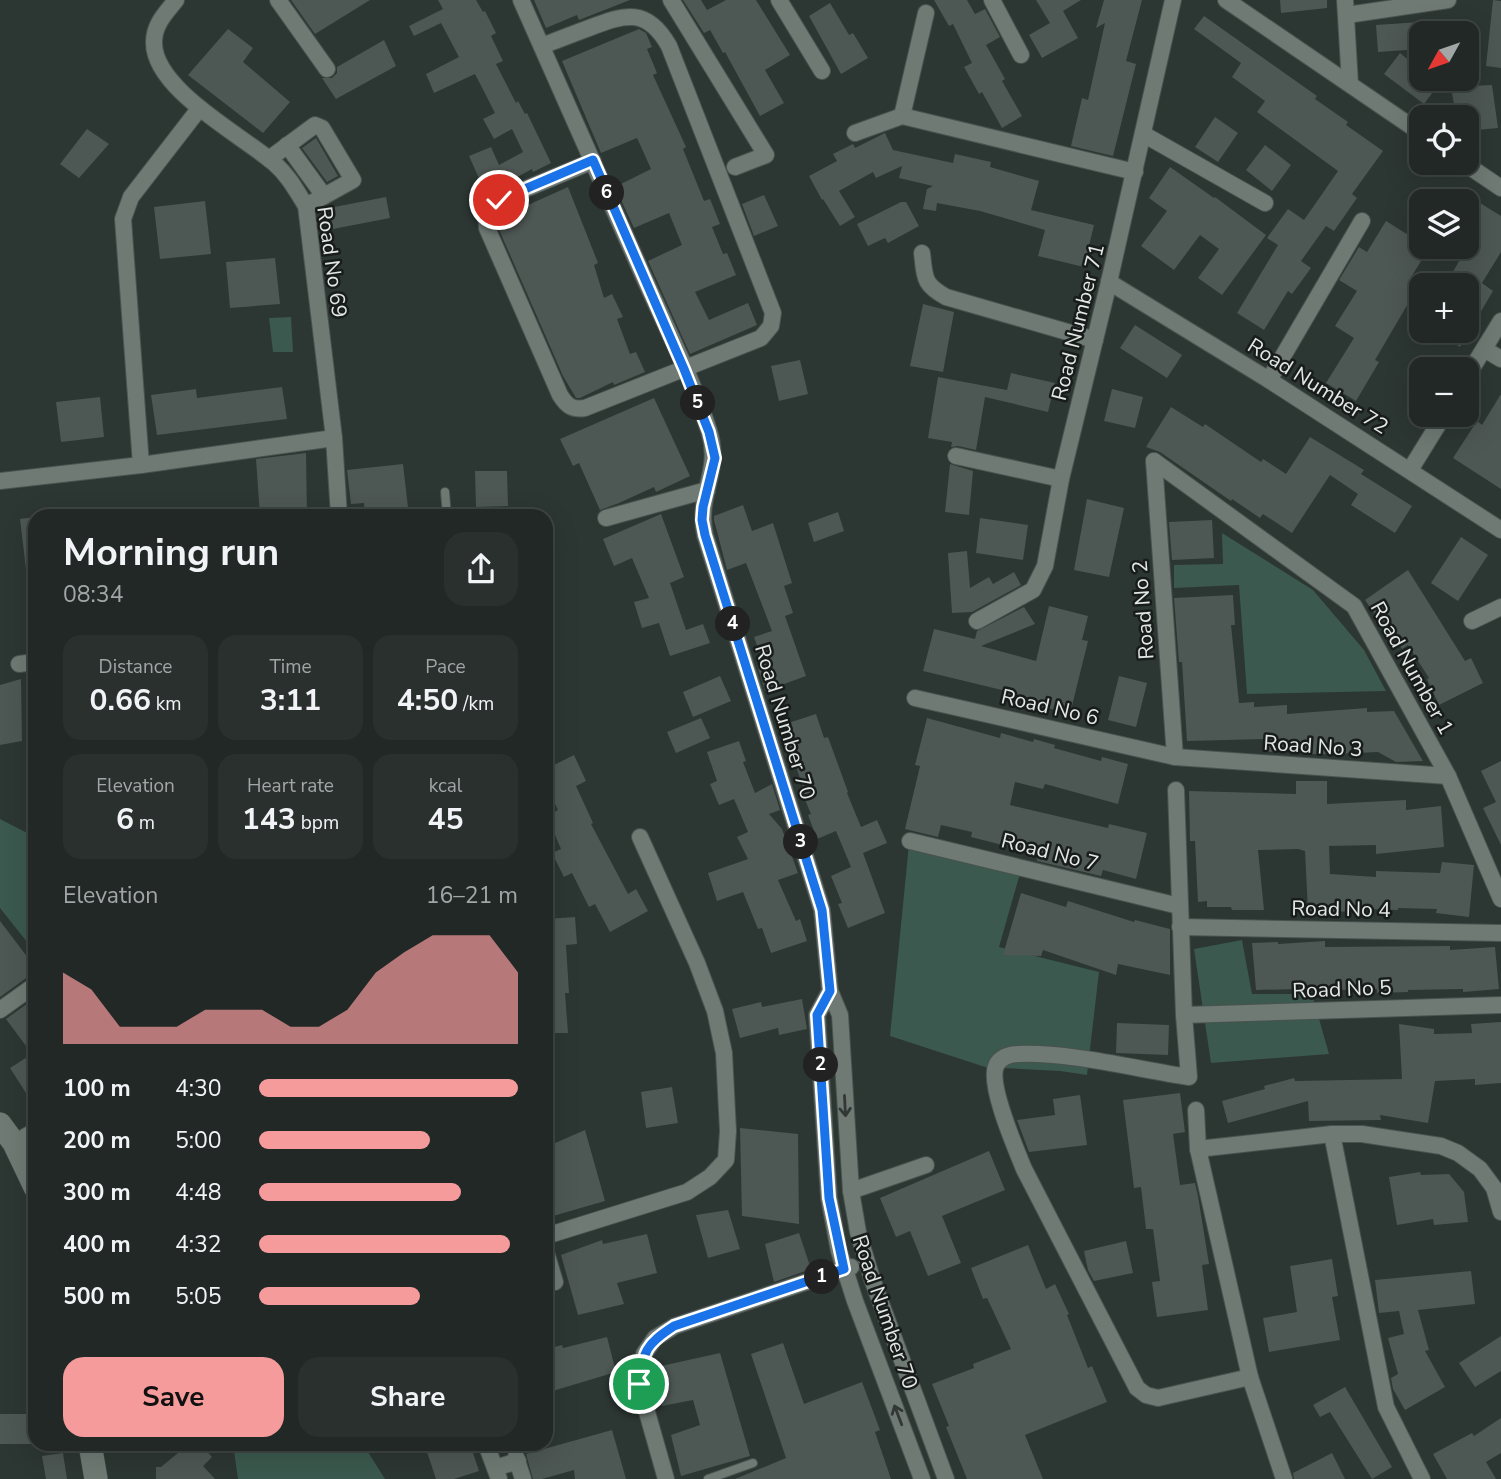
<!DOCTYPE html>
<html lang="en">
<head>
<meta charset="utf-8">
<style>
	:root { --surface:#212826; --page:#29302e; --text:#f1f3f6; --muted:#a2a6a7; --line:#3e4443; --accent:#f59b9b }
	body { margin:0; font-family:"Nunito Sans",sans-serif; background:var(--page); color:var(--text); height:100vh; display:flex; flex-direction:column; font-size:26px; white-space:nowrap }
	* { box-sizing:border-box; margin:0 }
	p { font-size:23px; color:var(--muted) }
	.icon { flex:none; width:38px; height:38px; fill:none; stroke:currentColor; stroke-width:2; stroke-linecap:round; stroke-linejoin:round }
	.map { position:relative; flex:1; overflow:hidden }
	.drawer { position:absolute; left:28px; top:509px; width:525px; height:942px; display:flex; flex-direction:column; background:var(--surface); border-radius:21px; box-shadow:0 7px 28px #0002,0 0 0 2px var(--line) }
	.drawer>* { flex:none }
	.needle { width:46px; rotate:230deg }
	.tools { position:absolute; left:1409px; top:21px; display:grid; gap:14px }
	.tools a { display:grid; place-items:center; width:70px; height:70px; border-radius:14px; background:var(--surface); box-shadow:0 7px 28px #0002,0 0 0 2px var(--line); font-size:35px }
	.pin { position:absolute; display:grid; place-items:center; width:60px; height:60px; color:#fff; margin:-30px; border:4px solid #fff; border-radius:50%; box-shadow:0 2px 7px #0007 }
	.km { position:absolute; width:35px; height:35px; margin:-18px; border-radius:50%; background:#222; color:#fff; font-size:19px; line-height:35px; text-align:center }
	.round { display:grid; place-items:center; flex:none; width:74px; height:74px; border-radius:21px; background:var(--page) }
	.overview { display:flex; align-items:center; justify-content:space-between; height:119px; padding:0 35px }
	h1 { font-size:38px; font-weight:700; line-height:52px }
	.figures { display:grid; grid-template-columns:repeat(3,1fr); gap:10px; height:119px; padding:7px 35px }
	.figures div { display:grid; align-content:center; border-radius:18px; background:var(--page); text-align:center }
	.figures b { font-size:30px; font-weight:700 }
	.figures small { font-size:19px; font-weight:400 }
	.figures p { font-size:19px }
	.chart { height:196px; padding:14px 35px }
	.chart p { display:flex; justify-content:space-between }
	.chart svg { width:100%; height:126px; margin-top:7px; fill:var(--accent); opacity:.7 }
	.action { display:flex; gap:14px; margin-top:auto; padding:14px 35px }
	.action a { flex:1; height:80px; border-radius:21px; background:var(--accent); color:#111; font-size:28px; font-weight:700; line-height:80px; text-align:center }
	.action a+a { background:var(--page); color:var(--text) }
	ul { padding:0 35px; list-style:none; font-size:23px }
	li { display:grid; grid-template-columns:112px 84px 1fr; align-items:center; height:52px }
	li i { height:18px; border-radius:9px; background:var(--accent) }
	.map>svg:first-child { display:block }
</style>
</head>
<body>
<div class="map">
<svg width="1501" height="1479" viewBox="0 0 1501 1479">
	<rect width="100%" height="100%" fill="#2c3632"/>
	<!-- green -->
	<g fill="#3b594e">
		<path d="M291 317 293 352H273L269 318Z"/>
		<path d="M1222 533 1313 590 1364 650 1386 691 1247 694 1239 585 1174 588V565L1223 564Z"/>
		<path d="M0 819 35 837V952L0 908Z"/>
		<path d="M909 844 1021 870 999 947 1099 972 1087 1075 1060 1071 985 1067 890 1036Z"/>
		<path d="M1242 940 1252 994H1312L1329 1054 1211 1063 1194 949Z"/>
		<path d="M233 1444H363L385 1479H238Z"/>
	</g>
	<!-- building -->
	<g fill="#4d5753">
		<path d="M291 0H370L315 34Z"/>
		<path d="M438 0H476L483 12 485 11 496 33 491 36 503 61 496 64 516 103 518 101 525 114 527 113 551 163 533 172 532 169 486 194 469 156 491 147 499 165 523 152 512 129 494 139 483 119 495 113 475 74 434 93 426 74 459 57 441 23 414 36 409 26 443 9Z"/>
		<path d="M534 0H630L579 20 577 15 546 28Z"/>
		<path d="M683 0H701L707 10 726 0H756L790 55 765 70 784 103 760 116 725 52 723 53 710 30 704 33Z"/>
		<path d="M934 0H967L975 14 985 9 1000 37 986 45 1005 79 1002 81 1022 116 1002 128 982 92 979 94 964 67 972 63 953 24 949 26Z"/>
		<path d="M1036 0H1081L1063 11 1078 38 1042 58 1029 35 1050 23Z"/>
		<path d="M1104 0H1142L1126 61 1136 64 1113 156 1071 146 1082 98 1088 100 1105 23 1096 28Z"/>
		<path d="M1280 0H1327V8L1281 13Z"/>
		<path d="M1493 0 1501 1V68L1486 66Z"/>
		<path d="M830 3 849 35 853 33 868 58 841 74 809 16Z"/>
		<path d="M1204 16 1317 96 1315 99 1348 122 1346 125 1383 151 1352 194 1357 198 1334 231 1326 226 1301 261 1311 268 1292 294 1288 291 1264 330 1237 313 1278 245 1267 238 1288 209 1304 220 1338 171 1257 112 1265 101 1232 77 1241 63 1194 29Z"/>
		<path d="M1421 22V49L1378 52 1376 25Z"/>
		<path d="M228 29 253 48 243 62 290 102 263 133 188 75Z"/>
		<path d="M639 29 646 33 652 47 647 49 657 73 653 75 686 147 683 149 704 201 710 199 720 224 712 227 723 254 727 253 736 275 695 292 709 320 748 303 757 325 690 354 648 261 682 245 669 213 634 228 615 187 651 169 638 140 637 138 601 153 562 61Z"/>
		<path d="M384 40 396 66 336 99 322 78H332L337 73V67Z"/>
		<path d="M1400 53 1421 70V79H1433L1439 84 1424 104 1384 74Z"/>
		<path d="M1492 85 1498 128 1466 131V117H1456L1451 87Z"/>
		<path d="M1215 117 1238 133 1218 162 1195 147Z"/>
		<path d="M87 129 109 144 79 178 60 164Z"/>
		<path d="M885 133 893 150 953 163 955 154 991 162 990 167 1039 181 1031 210 1094 225 1084 267 1038 256 1045 230 980 211 937 203 936 211 923 209 927 189 933 186 899 178 902 166 876 178 873 172 839 191 855 217 840 226 823 199 822 200 809 176 837 161 833 154 853 144 855 148Z"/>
		<path d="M316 138 338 176 327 182 302 148Z"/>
		<path d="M1265 145 1291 165 1272 191 1246 170Z"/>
		<path d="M1170 167 1214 198 1215 197 1266 235 1222 295 1198 278 1219 249 1200 235 1174 270 1141 246 1167 211 1149 198Z"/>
		<path d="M568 187 598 263 594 265 604 298 612 294 623 317 617 319 630 354 636 352 645 372 614 385 613 382 580 398H576L563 376 497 225V219Z"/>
		<path d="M764 195 778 226 754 236 742 204Z"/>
		<path d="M386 197 390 218 333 229 329 208Z"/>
		<path d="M205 201 211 254 160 259 154 207Z"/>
		<path d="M901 202H906L919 226 888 243 885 238 868 246 857 224Z"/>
		<path d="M1480 203 1501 216V252L1482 283 1493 291 1460 347 1434 331H1466V285H1445L1461 258 1443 247H1466V225Z"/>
		<path d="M1386 221 1421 243V247L1429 248 1410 279 1419 285 1375 360 1379 362 1356 401 1326 383 1354 338 1335 326 1357 291 1339 280 1359 247 1367 252Z"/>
		<path d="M275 258 280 304 230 308 226 262Z"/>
		<path d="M923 304 954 312 943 372 910 366Z"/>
		<path d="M1135 325 1182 355 1167 378 1120 348Z"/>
		<path d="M800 360 808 394 779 401 771 366Z"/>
		<path d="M1011 373 1055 383 1048 412 985 397 976 450 958 446 951 447 952 442 928 438 938 377 1007 390Z"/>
		<path d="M282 387 287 419 157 435 151 395 196 389 197 398Z"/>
		<path d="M1112 389 1143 397 1135 428 1104 421Z"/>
		<path d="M1501 394V489L1453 458 1477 421 1482 425Z"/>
		<path d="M100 397 104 437 61 442 56 402Z"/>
		<path d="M654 398 690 476 656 492 654 487 619 503 600 510 579 463 573 466 560 439Z"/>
		<path d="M1171 407 1203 427 1205 424 1261 462 1263 459 1286 474 1310 437 1364 470 1361 474 1412 506 1395 533 1351 505 1358 494 1330 475 1292 533 1263 514 1260 518 1232 499 1231 501 1160 452 1146 447Z"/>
		<path d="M306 453 307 516H260L256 459Z"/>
		<path d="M403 464 409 516H365L364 503 351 504 347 470Z"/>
		<path d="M950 464 973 471 969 515 945 512Z"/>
		<path d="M475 471H507L508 506 476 507Z"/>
		<path d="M1087 499 1124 508 1109 577 1074 570Z"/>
		<path d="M743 505 752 531 773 523 792 583 784 586 793 613 785 616 806 676 765 691 757 665 763 663 754 637 772 631 746 563 727 570 714 520V516Z"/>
		<path d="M838 512 844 531 814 542 808 523Z"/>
		<path d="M661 514 684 577 670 583 686 630 703 624 710 643 670 656 659 623 642 628 634 602 649 598 632 558 614 566 603 539Z"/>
		<path d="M35 517V576L27 577 20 519Z"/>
		<path d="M980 518 1028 525 1023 560 976 553Z"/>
		<path d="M1212 520 1214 558 1172 560 1169 522Z"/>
		<path d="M1461 537 1488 555 1458 601 1431 583Z"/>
		<path d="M967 551 970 588 989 577 993 584 1014 572 1021 585 972 612 952 613 948 553Z"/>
		<path d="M1408 570 1465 661 1471 658 1483 683 1439 705 1427 679 1429 678 1408 645 1402 649 1384 621 1381 623 1365 600Z"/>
		<path d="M1233 595 1235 625H1231L1239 703 1254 702V707L1287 705V714L1367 708V712L1394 711 1423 761 1396 762 1378 752 1336 754H1302V751L1265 752V739L1187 741 1182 662H1179L1174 598Z"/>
		<path d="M1049 606 1088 616 1082 640 1088 641 1071 710 1057 707 1056 710 1042 707V704L1005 695 1006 691 923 671 934 629 975 639 977 631 1024 607 1035 624 981 646 1036 661Z"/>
		<path d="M720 676 731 701 693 717 683 692Z"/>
		<path d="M1119 676 1147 683 1136 727 1108 720Z"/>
		<path d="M21 679 22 741 0 745V685Z"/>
		<path d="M816 714 824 738 828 737 848 792 847 793 861 827 877 820 887 843 863 853 885 913 848 928 838 904 842 903 831 876 851 867 836 831 817 839 808 815 811 814 800 788 803 787 782 725Z"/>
		<path d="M701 718 710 738 676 753 667 732Z"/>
		<path d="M927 718 1000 738 1001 733 1033 742 1034 739 1055 745 1054 748 1101 761 1102 757 1128 764 1118 804 1045 784 1043 789 1015 782 1010 805 1108 828 1109 824 1147 833 1136 879 1103 870 1101 876 1037 861 1038 854 971 837 972 832 941 825 938 837 905 829 920 766 915 765Z"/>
		<path d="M739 741 746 761 743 762 755 793 772 784 780 810 769 814 782 829 798 873 778 880 796 921 800 919 807 941 771 953 762 928 758 929 743 892 717 901 708 873 748 859 737 837 748 832 734 799 719 805 710 784 717 781 707 752Z"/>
		<path d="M574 755 586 781 576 786 593 823 591 824 628 894 636 889 648 911 610 932 595 904 589 907 572 873 564 877 552 853 561 849 547 816 558 810 546 785V769Z"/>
		<path d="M1501 761V845L1483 808 1496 802 1481 771Z"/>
		<path d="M1296 781H1327V804L1406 800V810L1441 806 1444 847 1376 854V845L1329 846 1330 874 1376 877V871L1440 873 1442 862 1474 865 1469 917 1436 913 1437 909 1398 908V910L1365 909V912L1308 911 1305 851 1298 849 1258 850 1264 910H1232L1231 907H1207V901L1198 902 1195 841H1190L1189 791 1296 794Z"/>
		<path d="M1021 893 1066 907 1068 901 1134 922 1135 920 1170 929V975L1118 964 1116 975 1043 950 1041 956 1003 955Z"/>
		<path d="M575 917 577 944 566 945 569 993H565L568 1033H546V919Z"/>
		<path d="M0 921 35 967V975L29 976 0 997Z"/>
		<path d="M1325 941V947L1450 946V950L1495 947 1499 989 1463 992V989L1408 990V992L1377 993V989L1339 990V988L1256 990 1252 943 1278 942V944Z"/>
		<path d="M35 998V1087L26 1093 10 1068 32 1054 6 1019Z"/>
		<path d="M802 999 807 1029 779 1035 778 1028 740 1038 732 1009 761 1002 762 1007Z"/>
		<path d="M1501 1022V1083L1475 1085V1079L1435 1081 1428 1123 1380 1115 1381 1120 1309 1121 1308 1101 1228 1123 1222 1101 1265 1089 1264 1086 1294 1078 1295 1081 1402 1079 1399 1024 1434 1029V1034L1472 1033 1471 1024Z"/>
		<path d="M1117 1023 1169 1025 1168 1055 1116 1053Z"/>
		<path d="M672 1087 678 1123 646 1128 641 1092Z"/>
		<path d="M1180 1093 1185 1132 1173 1134 1180 1185 1195 1183 1198 1196 1209 1264 1202 1265 1208 1310 1157 1317 1152 1282 1160 1281 1153 1229H1146L1141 1187 1134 1188 1123 1100Z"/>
		<path d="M1080 1095 1087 1145 1029 1152 1017 1120 1055 1115 1053 1099Z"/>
		<path d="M740 1128 798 1134 799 1224 742 1216Z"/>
		<path d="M585 1130 605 1201 546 1218V1147Z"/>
		<path d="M989 1151 1005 1190 942 1216 961 1263 928 1276 910 1231 896 1237 880 1198Z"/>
		<path d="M1420 1172 1421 1175 1449 1174 1464 1192 1468 1222 1434 1225 1433 1219 1397 1225 1389 1177Z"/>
		<path d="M728 1210 740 1249 708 1258 696 1215Z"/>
		<path d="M799 1233 811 1269 774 1282 765 1244Z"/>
		<path d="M647 1234 657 1273 617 1283 624 1304 578 1315 561 1255 602 1240 603 1244Z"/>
		<path d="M1126 1241 1133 1273 1094 1281 1088 1270 1084 1251Z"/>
		<path d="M1028 1245 1046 1289 1055 1284 1069 1314 1067 1315 1088 1368 1092 1366 1107 1402 1025 1435 1043 1479H967L946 1427 949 1426 932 1384 974 1368 973 1364 1011 1349 987 1298 983 1299 971 1268Z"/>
		<path d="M1332 1259 1338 1296 1332 1297 1340 1340 1269 1352 1263 1318 1297 1312 1290 1266Z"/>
		<path d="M1471 1271 1475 1304 1418 1310 1429 1350 1425 1351 1445 1387 1405 1410 1393 1389 1391 1378 1398 1374 1388 1338 1404 1334 1399 1311 1379 1313 1375 1280Z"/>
		<path d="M1501 1336V1371L1475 1387 1459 1363Z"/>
		<path d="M607 1337 616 1372 546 1393V1349L562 1345 563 1348Z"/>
		<path d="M783 1343 804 1404 862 1382 880 1430 875 1432 891 1479H735L786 1458 751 1354Z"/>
		<path d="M720 1353 750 1456 681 1476 671 1435 700 1425 693 1400 662 1406 652 1368Z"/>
		<path d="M1345 1387 1392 1467 1372 1479 1330 1412 1320 1417 1313 1405Z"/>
		<rect x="0" y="1414" width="35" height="30"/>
		<path d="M1501 1418V1453L1486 1462 1496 1479H1447L1433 1454 1472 1433 1474 1436Z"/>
		<path d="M612 1430 626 1479H575L574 1470 542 1479H533L526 1454Z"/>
		<path d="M189 1444H197L201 1449 203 1447 212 1457 203 1466 215 1479H156V1467H161Z"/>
		<path d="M452 1444H470L479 1471 454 1479H436L427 1452Z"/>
		<path d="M63 1453 67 1479H46L42 1456Z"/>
		<path d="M1332 1453 1345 1479H1294L1293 1473Z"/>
	</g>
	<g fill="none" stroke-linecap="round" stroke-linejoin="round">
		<defs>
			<g id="lane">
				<path d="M445 492 447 516"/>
				<path d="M708 1479 753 1463"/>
			</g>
			<g id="street">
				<path d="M176 0C166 13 154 24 154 42 153 89 243 136 274 163 288 175 296 190 306 206L334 438 339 516"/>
				<path d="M278 0 327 69"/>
				<path d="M521 0C562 91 602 182 642 273 665 325 692 377 709 431 722 471 696 495 705 535L822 910 830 991 817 1015 829 1198 839 1251 855 1301 922 1479"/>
				<path d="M671 0 766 155 735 167"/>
				<path d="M779 0 822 71"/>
				<path d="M992 0 1021 55"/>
				<path d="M1226 0 1421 133"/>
				<path d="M1345 0 1350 84"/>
				<path d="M926 13 902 116 1135 172"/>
				<path d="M1347 15 1448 0"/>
				<path d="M542 46C557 40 573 34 589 28 625 14 647 7 669 46L773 313 771 326 761 338 585 408C572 410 567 406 560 395L487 228 486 216 499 200 593 161"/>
				<path d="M855 133 902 116"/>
				<path d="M1143 134 1265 203"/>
				<path d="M287 145 324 196"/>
				<path d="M269 159 315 125 322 128 353 180 306 206"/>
				<path d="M1464 163 1501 188"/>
				<path d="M922 253C925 278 923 284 946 297L1095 340"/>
				<path d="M1109 282 1269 380 1501 530"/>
				<path d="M1484 349 1501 359"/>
				<path d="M1466 378 1501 321"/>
				<path d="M1269 380 1362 221"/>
				<path d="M956 456 1061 479"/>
				<path d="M1154 461 1354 606 1448 776 1501 899"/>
				<path d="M1154 461 1175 757"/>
				<path d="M141 465 123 219 131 197 199 109"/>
				<path d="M1410 470 1444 415"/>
				<path d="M0 481 141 465 334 438"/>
				<path d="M606 518 707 490"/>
				<path d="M977 621 1033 590 1045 566 1061 479 1109 282 1173 0"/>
				<path d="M1472 621 1501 607"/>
				<path d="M19 664 35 662"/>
				<path d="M915 698 1175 757 1448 776"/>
				<path d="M1176 790 1184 1015 1189 1077C1136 1069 1071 1052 1018 1054 1009 1054 999 1058 996 1066 988 1085 1016 1149 1024 1169L1137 1388 1146 1395 1158 1398 1250 1377"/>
				<path d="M910 841 1179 906"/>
				<path d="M1180 927 1501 933"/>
				<path d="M830 991 840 1015 851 1191 858 1232 872 1279 946 1479"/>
				<path d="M0 1010 35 985"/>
				<path d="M1184 1015 1501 1005"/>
				<path d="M1196 1110 1198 1149 1250 1377 1284 1479"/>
				<path d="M1332 1134 1386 1407 1422 1479"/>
				<path d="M14 1143 35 1131"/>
				<path d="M1198 1149 1332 1134H1362L1441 1146 1458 1153 1480 1169 1494 1188 1501 1212"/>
				<path d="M851 1191 926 1165"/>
				<path d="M546 1236 687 1192 710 1177 726 1160 728 1131 724 1053 715 1011 697 963 640 837"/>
				<path d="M546 1252 555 1282"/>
				<path d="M486 1444 499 1479"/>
				<path d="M516 1457 523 1479"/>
				<path d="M495 1468 518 1461"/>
				<path d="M666 1479 639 1384 644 1354 655 1338 675 1326 851 1267"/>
			</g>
			<g id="secondary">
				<path d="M0 1124 14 1143 35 1187"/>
				<path d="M90 1444 96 1479"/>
			</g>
		</defs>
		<!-- lane casing -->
		<use href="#lane" stroke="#4a524f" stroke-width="10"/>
		<!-- street casing -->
		<use href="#street" stroke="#4a524f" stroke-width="18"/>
		<!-- secondary casing -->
		<use href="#secondary" stroke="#4a524f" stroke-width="24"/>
		<!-- lane -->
		<use href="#lane" stroke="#6f7a75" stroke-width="8"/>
		<!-- street -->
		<use href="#street" stroke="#6f7a75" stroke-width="16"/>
		<!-- secondary -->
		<use href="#secondary" stroke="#6f7a75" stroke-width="23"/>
	</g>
	<!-- one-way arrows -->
	<defs><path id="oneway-shaft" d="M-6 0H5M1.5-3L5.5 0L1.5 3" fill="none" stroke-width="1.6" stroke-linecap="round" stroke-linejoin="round" transform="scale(1.75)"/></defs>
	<g stroke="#323835">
		<use href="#oneway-shaft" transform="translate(845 1106) rotate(87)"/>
		<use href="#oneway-shaft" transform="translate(898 1415) rotate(-111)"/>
	</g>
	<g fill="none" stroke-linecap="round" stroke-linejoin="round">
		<defs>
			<path id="route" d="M499 200 593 160 684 369 709 432 715 458 703 507 702 520 705 535 822 910 830 991 817 1015 829 1198 844 1269 674 1326C645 1345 644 1350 639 1384"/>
		</defs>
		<!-- route casing -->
		<use href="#route" stroke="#fff" stroke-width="14"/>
		<!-- route -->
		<use href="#route" stroke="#1a73e8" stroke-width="9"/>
	</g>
	<g text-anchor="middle" stroke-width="5" stroke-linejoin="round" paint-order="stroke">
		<!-- street labels -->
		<g font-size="21" fill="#e2e8e6" stroke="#181c1a">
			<text transform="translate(332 262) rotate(82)" y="7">Road No 69</text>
			<text transform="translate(1078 322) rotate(-76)" y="7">Road Number 71</text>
			<text transform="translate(1318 386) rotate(32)" y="7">Road Number 72</text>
			<text transform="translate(1143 610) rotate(-94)" y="7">Road No 2</text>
			<text transform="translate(1412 668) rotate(61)" y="7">Road Number 1</text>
			<text transform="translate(1050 707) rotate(13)" y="7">Road No 6</text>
			<text transform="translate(785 722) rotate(73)" y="7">Road Number 70</text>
			<text transform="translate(1313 746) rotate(4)" y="7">Road No 3</text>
			<text transform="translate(1050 852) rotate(14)" y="7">Road No 7</text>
			<text transform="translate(1341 909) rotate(1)" y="7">Road No 4</text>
			<text transform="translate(1342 989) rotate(-2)" y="7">Road No 5</text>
			<text transform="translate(885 1312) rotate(71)" y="7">Road Number 70</text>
		</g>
	</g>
</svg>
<div class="tools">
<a><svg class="needle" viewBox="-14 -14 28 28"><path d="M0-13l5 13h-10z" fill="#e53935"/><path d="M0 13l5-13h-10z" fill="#a2a6a7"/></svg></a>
<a><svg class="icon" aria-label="locate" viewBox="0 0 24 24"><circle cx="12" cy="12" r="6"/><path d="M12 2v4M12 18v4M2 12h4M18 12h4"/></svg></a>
<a><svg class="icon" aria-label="layers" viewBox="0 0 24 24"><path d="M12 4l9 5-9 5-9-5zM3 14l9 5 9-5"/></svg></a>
<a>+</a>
<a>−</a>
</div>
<div class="pin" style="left:639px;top:1384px;background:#1e9e55"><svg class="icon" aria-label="arrive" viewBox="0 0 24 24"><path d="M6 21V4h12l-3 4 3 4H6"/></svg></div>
<div class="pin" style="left:499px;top:200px;background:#d93025"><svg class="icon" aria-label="check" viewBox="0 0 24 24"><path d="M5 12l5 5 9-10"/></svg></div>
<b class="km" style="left:822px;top:1277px">1</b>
<b class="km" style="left:821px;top:1065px">2</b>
<b class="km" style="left:801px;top:842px">3</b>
<b class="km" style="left:733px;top:624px">4</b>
<b class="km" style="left:698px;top:403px">5</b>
<b class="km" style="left:607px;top:193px">6</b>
<section class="drawer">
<div class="overview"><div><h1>Morning run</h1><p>08:34</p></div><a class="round"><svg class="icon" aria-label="share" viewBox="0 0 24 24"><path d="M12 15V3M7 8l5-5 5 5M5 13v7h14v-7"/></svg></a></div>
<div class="figures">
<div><p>Distance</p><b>0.66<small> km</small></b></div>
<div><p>Time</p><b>3:11</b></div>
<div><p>Pace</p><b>4:50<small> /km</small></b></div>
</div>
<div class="figures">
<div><p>Elevation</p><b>6<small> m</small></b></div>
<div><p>Heart rate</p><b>143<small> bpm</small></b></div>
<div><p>kcal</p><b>45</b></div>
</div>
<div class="chart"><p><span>Elevation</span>16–21 m</p>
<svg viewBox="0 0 160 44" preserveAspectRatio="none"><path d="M0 44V19L10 25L20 38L30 38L40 38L50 32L60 32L70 32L80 38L90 38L100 32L110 19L120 12L130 6L140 6L150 6L160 19V44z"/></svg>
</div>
<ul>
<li><b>100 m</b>4:30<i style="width:100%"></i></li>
<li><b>200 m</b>5:00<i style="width:66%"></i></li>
<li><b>300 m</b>4:48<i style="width:78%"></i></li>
<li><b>400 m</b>4:32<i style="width:97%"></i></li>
<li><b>500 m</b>5:05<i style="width:62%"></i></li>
</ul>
<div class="action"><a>Save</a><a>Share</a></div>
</section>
</div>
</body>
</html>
